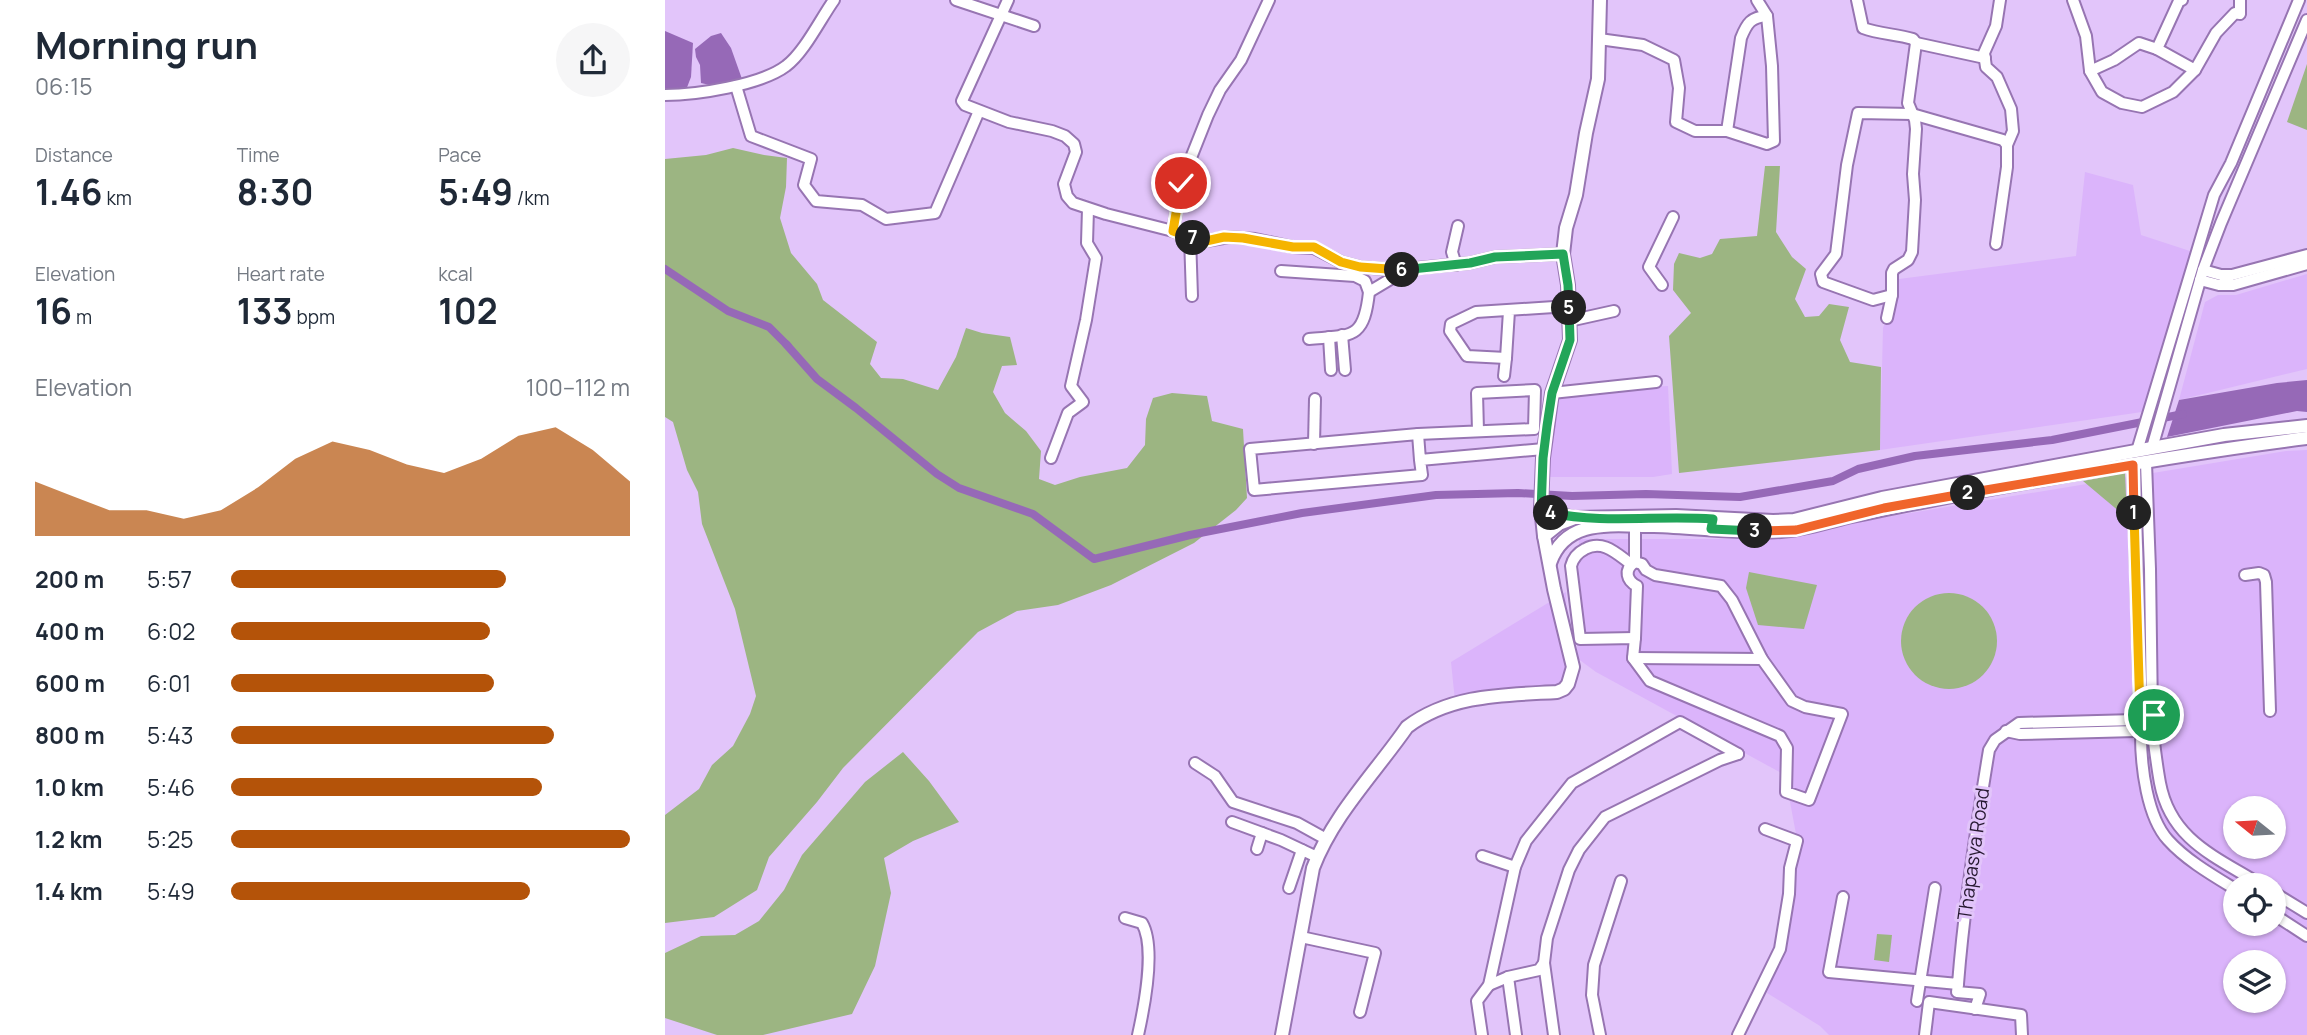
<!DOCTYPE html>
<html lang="en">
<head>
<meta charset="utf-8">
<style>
	:root { --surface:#fff; --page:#f6f6f7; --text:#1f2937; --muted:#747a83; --accent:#b45309 }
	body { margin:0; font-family:Manrope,sans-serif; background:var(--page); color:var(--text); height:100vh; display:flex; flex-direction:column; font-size:26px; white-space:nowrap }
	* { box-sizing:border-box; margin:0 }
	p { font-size:23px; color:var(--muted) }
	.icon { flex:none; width:38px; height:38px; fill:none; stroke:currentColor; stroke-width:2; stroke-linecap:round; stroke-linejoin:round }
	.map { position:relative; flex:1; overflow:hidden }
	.side { display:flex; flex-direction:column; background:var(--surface); width:665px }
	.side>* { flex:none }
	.needle { width:46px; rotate:288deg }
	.tools { position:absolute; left:1558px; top:796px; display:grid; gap:14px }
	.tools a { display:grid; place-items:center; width:63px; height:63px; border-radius:50%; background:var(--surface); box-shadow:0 2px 5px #0004; font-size:35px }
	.pin { position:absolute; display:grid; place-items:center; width:60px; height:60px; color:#fff; margin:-30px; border:4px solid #fff; border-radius:50%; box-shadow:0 2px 7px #0007 }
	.km { position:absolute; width:35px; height:35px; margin:-18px; border-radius:50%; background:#222; color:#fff; font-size:19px; line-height:35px; text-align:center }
	.round { display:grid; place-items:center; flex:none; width:74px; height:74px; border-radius:37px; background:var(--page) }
	.headline { display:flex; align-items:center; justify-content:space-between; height:119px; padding:0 35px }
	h1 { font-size:38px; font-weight:700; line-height:52px }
	.stats { display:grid; grid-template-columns:repeat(3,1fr); gap:10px; height:119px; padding:7px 35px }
	.stats div { display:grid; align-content:center }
	.stats b { font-size:35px; font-weight:700 }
	.stats small { font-size:19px; font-weight:400 }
	.stats p { font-size:19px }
	.chart { height:196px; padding:14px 35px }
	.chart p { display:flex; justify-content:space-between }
	.chart svg { width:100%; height:126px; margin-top:7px; fill:var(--accent); opacity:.7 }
	ul { padding:0 35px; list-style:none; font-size:23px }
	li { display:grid; grid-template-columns:112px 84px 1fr; align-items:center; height:52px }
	li i { height:18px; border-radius:9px; background:var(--accent) }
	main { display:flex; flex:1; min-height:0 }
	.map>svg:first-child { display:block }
</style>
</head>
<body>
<main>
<section class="side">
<div class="headline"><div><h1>Morning run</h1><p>06:15</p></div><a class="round"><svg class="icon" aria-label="share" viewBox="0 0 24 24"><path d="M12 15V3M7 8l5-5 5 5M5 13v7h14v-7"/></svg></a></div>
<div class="stats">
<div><p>Distance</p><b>1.46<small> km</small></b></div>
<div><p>Time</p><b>8:30</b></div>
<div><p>Pace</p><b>5:49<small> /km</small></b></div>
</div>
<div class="stats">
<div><p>Elevation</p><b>16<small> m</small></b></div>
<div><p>Heart rate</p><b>133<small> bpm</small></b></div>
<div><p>kcal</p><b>102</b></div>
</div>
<div class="chart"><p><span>Elevation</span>100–112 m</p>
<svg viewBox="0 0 160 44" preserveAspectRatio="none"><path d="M0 44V25L10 30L20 35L30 35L40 38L50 35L60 27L70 17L80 11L90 14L100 19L110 22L120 17L130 9L140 6L150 14L160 25V44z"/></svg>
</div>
<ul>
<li><b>200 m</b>5:57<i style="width:69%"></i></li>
<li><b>400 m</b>6:02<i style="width:65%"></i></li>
<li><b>600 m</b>6:01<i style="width:66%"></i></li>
<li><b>800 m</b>5:43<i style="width:81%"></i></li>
<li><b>1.0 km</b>5:46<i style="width:78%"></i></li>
<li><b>1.2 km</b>5:25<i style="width:100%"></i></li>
<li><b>1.4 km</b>5:49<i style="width:75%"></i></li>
</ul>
</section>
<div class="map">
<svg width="1642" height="1035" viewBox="0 0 1642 1035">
	<rect width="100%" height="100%" fill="#e2c5fa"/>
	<!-- built -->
	<g fill="#dbb4fb" fill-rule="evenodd">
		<path d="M1420 172 1468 185 1476 235 1531 253 1477 412 1215 450 1218 328 1229 300 1234 279 1411 256Z"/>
		<path d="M1642 274V369L1514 400 1540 302 1553 295H1571Z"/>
		<path d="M1003 386 1007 474 988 477H884L887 421 895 391Z"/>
		<path d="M1642 450V1035H1164L1155 1026 1102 993 1128 908 1134 850 1120 775 931 672 912 658 914 539H1088L1621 451ZM1570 808H1608V847H1570ZM1570 886H1608V924H1570ZM1570 962H1608V1001H1570Z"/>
		<path d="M901 592 904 668 899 684 886 689 830 688 790 701 786 662Z"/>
	</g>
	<!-- green -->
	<g fill="#9cb582">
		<path d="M1642 64V130L1622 122Z"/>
		<path d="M68 148 99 155 122 158 121 187 115 218 126 253 152 284 158 300 212 342 205 364 216 378 238 379 273 390 291 357 301 328 317 333 345 337 352 365 337 366 328 392 340 413 361 431 376 451 374 479 390 485 415 477 462 468 480 445 481 419 488 398 507 393 542 396 547 421 578 429 582 498 571 510 529 543 446 585 393 605 352 611 313 632 178 768 152 802 104 857 92 890 49 917 0 923V815L34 789 47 765 68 746 85 714 91 696 70 609 37 524 33 492 22 470 8 422 0 417V159L41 155Z"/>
		<path d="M1100 166H1115L1111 232 1127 257 1141 269 1130 299 1140 317 1154 316 1164 304 1184 307 1175 340 1185 362 1216 367 1215 450 1014 473 1004 336 1026 313 1008 290 1009 264 1014 253 1035 258 1047 254 1055 239 1092 236Z"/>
		<path d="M1460 473 1462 518 1418 481Z"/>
		<path d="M1084 572 1152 585 1139 629 1093 625 1081 588Z"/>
		<circle cx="1284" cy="641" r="48"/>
		<path d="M238 752 264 781 294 822 248 841 219 858 226 893 210 966 187 1014 98 1035H52L0 1018V953L36 936 70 935 94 921 119 890 137 855 200 782Z"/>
		<path d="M1212 934 1227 935 1224 962 1209 960Z"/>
	</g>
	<!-- water -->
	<g fill="#9669b7">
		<path d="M0 31 28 43 26 77 21 90H0Z"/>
		<path d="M56 33 66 48 77 79 49 86 36 83 35 65 31 57 30 49 46 36Z"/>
		<path d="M1642 380V412L1632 411 1502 437 1514 400 1612 383Z"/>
	</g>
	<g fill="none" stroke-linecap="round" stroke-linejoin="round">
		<!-- canal -->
		<g stroke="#9669b7" stroke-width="8">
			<path d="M0 269 63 311 104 327 123 346"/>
			<path d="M121 344 152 379 191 408 272 474 294 488 368 514 429 559 525 535 637 513 771 495 853 493 907 496 981 494 1075 497 1168 481 1193 469 1250 456 1387 440 1518 414"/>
		</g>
		<defs>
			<g id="minor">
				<path d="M291 0 369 26"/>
				<path d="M343 0 297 101 300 105 344 122 387 131 400 136 409 144 411 152 399 184 402 196 408 203 441 214 508 231"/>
				<path d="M604 0 576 60 555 90 543 115 516 183 508 231 541 241 564 237 590 239 628 247 649 248 676 262 695 267 732 270 805 263 830 257 898 254"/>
				<path d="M1192 0 1198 28C1214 34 1231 34 1248 39L1251 43 1243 103 1250 120 1251 129 1248 174 1250 200 1247 252 1243 260 1229 269 1227 273V295L1222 318"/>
				<path d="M1335 0 1331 26 1319 53 1321 67 1332 77 1346 109 1348 131 1342 145"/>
				<path d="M1408 0 1421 36 1425 71 1437 92 1457 103 1477 107 1508 92 1530 70 1551 33 1570 13 1575 14V0"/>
				<path d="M1517 0 1514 1 1492 49 1530 70"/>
				<path d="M934 39 978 45 1009 60 1014 88 1011 122 1030 131H1062L1102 144 1109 141 1107 66 1102 16 1092 0"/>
				<path d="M1251 43 1320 58"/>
				<path d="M1425 71 1449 60 1474 43 1492 49"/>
				<path d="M71 86 86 136 146 159 139 185 151 201 197 205 221 219 270 213 314 111"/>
				<path d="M0 95C31 95 96 85 121 66 139 53 156 18 169 0"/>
				<path d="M1062 131 1076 38C1082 23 1086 17 1102 16"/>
				<path d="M525 237 527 296"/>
				<path d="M791 265 787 252 793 226"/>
				<path d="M1538 270 1556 275H1567L1642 255"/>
				<path d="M616 271 690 276 700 281 704 292 739 271"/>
				<path d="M1535 280 1554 285H1568L1642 264"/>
				<path d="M997 285 984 267 1008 217"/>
				<path d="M1227 295 1208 300 1158 282 1156 274 1171 254 1182 165 1193 113 1247 114 1338 140 1342 145V167L1331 244"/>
				<path d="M844 311 841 358 802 356 785 331 786 324 811 312 904 306"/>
				<path d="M904 321 949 311"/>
				<path d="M677 335 680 370"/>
				<path d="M664 337 666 370"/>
				<path d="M644 339C687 335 699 340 704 292"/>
				<path d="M839 376 841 358"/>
				<path d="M887 393 991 382"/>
				<path d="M753 434 869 429 870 390 812 393 813 431"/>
				<path d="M649 444 650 399"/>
				<path d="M1487 448 1538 270 1556 223 1642 20"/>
				<path d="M1472 451 1549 195 1566 163 1634 0"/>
				<path d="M386 458 403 413 418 402 406 386 421 320 431 258 422 243 423 209"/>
				<path d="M755 460 757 475 589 490 585 449 753 434 755 460 879 449"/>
				<path d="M1481 463 1485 569 1487 714"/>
				<path d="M1468 465 1475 714"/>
				<path d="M966 564C952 554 938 539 920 549 912 553 908 558 906 566L915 639 970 638 968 658 985 681 1115 736 1122 748 1121 792 1144 800 1177 714 1140 707 1127 701 1097 659 1067 600 1056 586 990 575 981 570 977 564 970 562"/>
				<path d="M1580 575 1594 573 1599 575 1601 582 1605 711"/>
				<path d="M970 638 972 586C962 581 958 570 970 562V526"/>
				<path d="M968 658 1097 659"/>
				<path d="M1481 712 1487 714 1493 720V729L1488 734"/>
				<path d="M1341 731 1355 734 1471 731"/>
				<path d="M1488 734C1490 750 1492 767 1495 783 1506 841 1552 857 1598 886"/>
				<path d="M1476 735C1476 767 1482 817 1503 840 1521 860 1547 875 1570 889"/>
				<path d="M530 763 550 776 568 802 632 823 661 839"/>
				<path d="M567 822 616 840 652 857"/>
				<path d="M592 849 597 833"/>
				<path d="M817 856 850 867"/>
				<path d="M624 888 637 850"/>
				<path d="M1608 892 1642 913"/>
				<path d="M1178 897 1164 972 1293 984C1299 906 1311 828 1324 750L1330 740 1354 723 1470 720"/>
				<path d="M1608 914 1642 936"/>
				<path d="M460 918 477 923C491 947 479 1008 473 1035"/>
				<path d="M636 937 710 953 695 1012"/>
				<path d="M843 977 851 1035"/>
				<path d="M1293 984 1292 992 1315 994 1310 1009"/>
				<path d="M824 985 843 977 874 970 879 963"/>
				<path d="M1252 1001 1270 888"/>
				<path d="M817 1035 812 1001 824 985 850 867 861 841 907 783 1015 722 1073 754"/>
				<path d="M889 1035 879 963 882 938 904 870 914 850 940 817 1055 760 1073 754"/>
				<path d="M935 1035 927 995 929 965 956 881"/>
				<path d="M1073 1035 1115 949 1124 894 1125 868 1132 841 1100 829"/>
				<path d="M1260 1035 1264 1002 1356 1015 1357 1035"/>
			</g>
			<g id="major">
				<path d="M876 511 910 518"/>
				<path d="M879 536 894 524 910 518 1011 516 1108 521 1129 520 1217 498 1487 448 1559 435 1642 426"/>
				<path d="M885 563C901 517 949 526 989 526 1031 527 1074 534 1116 531 1137 530 1158 523 1178 518 1206 512 1233 506 1261 501 1387 477 1514 454 1642 438"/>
				<path d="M617 1035 648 868C668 815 710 773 742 727 786 694 840 695 892 692L899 689 903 684 908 667 889 589 879 536 876 507 878 458 887 393 905 340 903 285 898 254 901 228 911 195 921 133 933 79 935 0"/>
			</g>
		</defs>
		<!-- minor casing -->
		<use href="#minor" stroke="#9775b2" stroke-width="14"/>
		<!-- major casing -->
		<use href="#major" stroke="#9775b2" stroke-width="16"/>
		<!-- minor -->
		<use href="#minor" stroke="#fff" stroke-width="10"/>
		<!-- major -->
		<use href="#major" stroke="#fff" stroke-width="12"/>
	</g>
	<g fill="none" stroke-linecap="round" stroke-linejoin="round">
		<defs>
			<path id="split-1" d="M1469 513 1475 714 1481 712 1489 715"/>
			<path id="split-2" d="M1303 493 1468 465 1469 513"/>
			<path id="split-3" d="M1090 531 1131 530 1219 508 1303 493"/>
			<path id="split-4" d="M886 513C939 524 994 515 1048 519L1046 529 1090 531"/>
			<path id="split-5" d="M886 513 876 511 878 458 882 426 887 393 905 340 904 308"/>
			<path id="split-6" d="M737 270 805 263 830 257 898 254 903 285 904 308"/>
			<path id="split-7" d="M528 238 541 241 559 237 578 238 628 247H649L676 262 695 267 737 270"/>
			<path id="split-8" d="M516 183 508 231 528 238"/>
		</defs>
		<!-- split-1 casing -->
		<use href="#split-1" stroke="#fff" stroke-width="14"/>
		<!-- split-2 casing -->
		<use href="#split-2" stroke="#fff" stroke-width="14"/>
		<!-- split-3 casing -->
		<use href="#split-3" stroke="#fff" stroke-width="14"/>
		<!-- split-4 casing -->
		<use href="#split-4" stroke="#fff" stroke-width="14"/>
		<!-- split-5 casing -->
		<use href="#split-5" stroke="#fff" stroke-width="14"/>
		<!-- split-6 casing -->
		<use href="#split-6" stroke="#fff" stroke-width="14"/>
		<!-- split-7 casing -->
		<use href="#split-7" stroke="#fff" stroke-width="14"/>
		<!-- split-8 casing -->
		<use href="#split-8" stroke="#fff" stroke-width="14"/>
		<!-- split-1 -->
		<use href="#split-1" stroke="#f5b400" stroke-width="9"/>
		<!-- split-2 -->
		<use href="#split-2" stroke="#f0652b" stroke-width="9"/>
		<!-- split-3 -->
		<use href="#split-3" stroke="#f0652b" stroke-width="9"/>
		<!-- split-4 -->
		<use href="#split-4" stroke="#22a559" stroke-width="9"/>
		<!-- split-5 -->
		<use href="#split-5" stroke="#22a559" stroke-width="9"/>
		<!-- split-6 -->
		<use href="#split-6" stroke="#22a559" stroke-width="9"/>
		<!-- split-7 -->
		<use href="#split-7" stroke="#f5b400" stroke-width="9"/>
		<!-- split-8 -->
		<use href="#split-8" stroke="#f5b400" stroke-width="9"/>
	</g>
	<g text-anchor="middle" stroke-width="6" stroke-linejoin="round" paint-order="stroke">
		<!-- street labels -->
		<g font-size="19" fill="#271931" stroke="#e2c5fa">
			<text transform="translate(1308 854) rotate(-82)" y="7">Thapasya Road</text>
		</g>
	</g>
</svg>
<div class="tools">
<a><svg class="needle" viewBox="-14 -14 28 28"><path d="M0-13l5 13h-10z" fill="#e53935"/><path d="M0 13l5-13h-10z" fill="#747a83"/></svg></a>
<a><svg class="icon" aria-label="locate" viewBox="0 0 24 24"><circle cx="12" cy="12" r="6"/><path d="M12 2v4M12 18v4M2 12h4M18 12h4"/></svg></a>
<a><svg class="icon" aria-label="layers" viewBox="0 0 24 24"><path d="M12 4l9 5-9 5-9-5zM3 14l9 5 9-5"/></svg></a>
</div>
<div class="pin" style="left:1489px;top:715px;background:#1e9e55"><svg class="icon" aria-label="arrive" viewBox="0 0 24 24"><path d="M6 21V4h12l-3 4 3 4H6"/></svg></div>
<div class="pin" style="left:516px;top:183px;background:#d93025"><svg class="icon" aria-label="check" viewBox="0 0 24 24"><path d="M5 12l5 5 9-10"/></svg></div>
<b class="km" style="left:1469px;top:513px">1</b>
<b class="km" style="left:1303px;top:493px">2</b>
<b class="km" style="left:1090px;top:531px">3</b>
<b class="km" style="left:886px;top:513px">4</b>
<b class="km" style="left:904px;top:308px">5</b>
<b class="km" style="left:737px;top:270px">6</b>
<b class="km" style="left:528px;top:238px">7</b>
</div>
</main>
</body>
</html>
